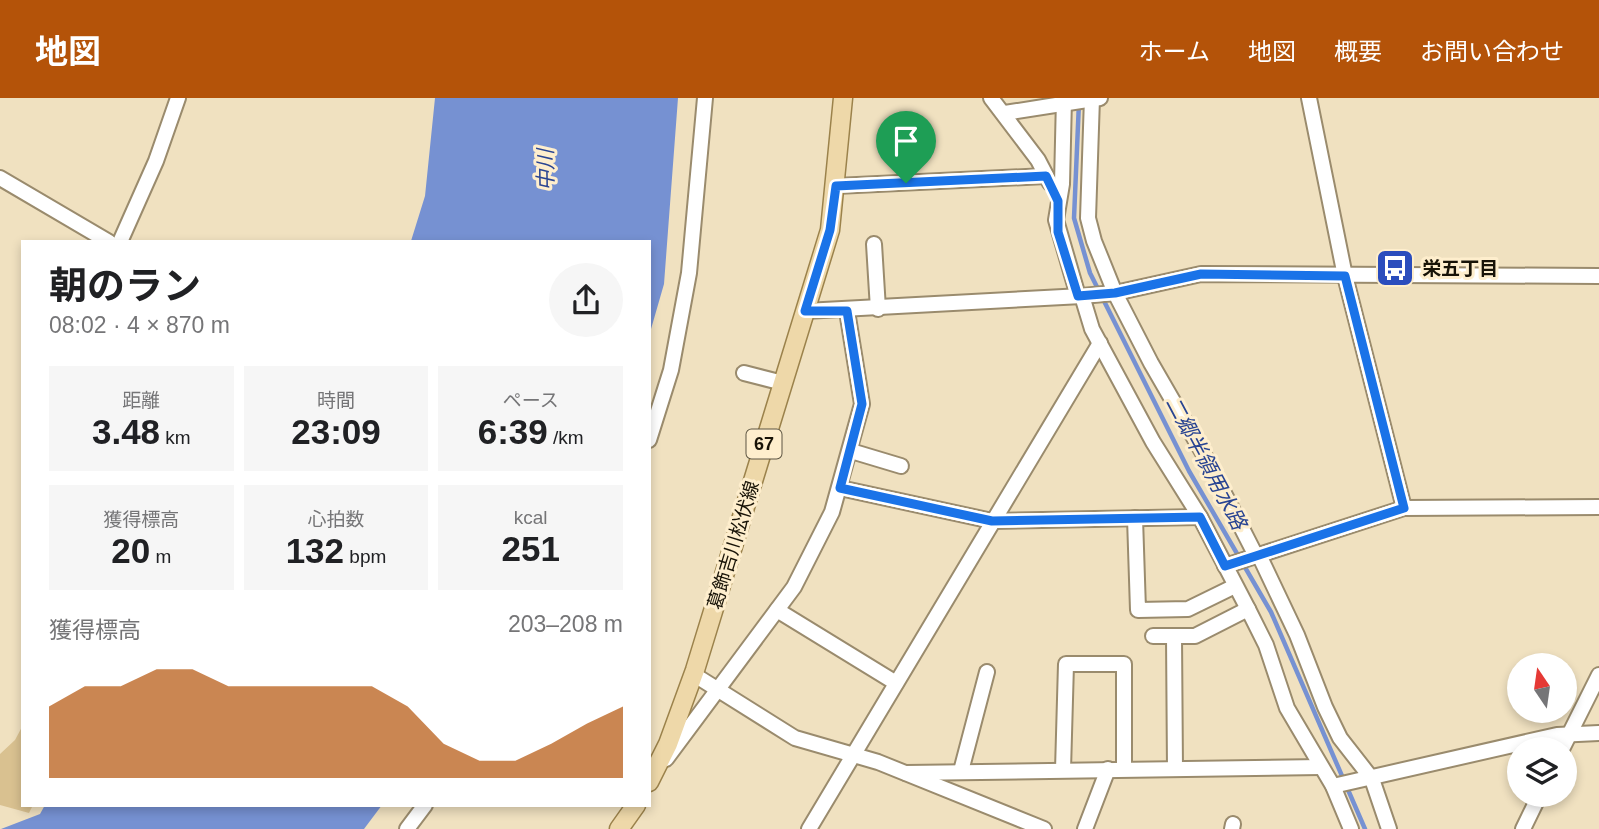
<!DOCTYPE html>
<html lang="ja">
<head>
<meta charset="utf-8">
<style>
	:root { --surface:#fff; --page:#f6f6f6; --text:#202124; --muted:#757577; --accent:#b45309 }
	body { margin:0; font-family:Helvetica,"Noto Sans JP",sans-serif; background:var(--page); color:var(--text); height:100vh; display:flex; flex-direction:column; font-size:26px; white-space:nowrap }
	* { box-sizing:border-box; margin:0 }
	p { font-size:23px; color:var(--muted) }
	.icon { flex:none; width:38px; height:38px; fill:none; stroke:currentColor; stroke-width:2; stroke-linecap:round; stroke-linejoin:round }
	.map { position:relative; flex:1; overflow:hidden }
	.side { position:absolute; left:21px; top:142px; width:630px; height:567px; display:flex; flex-direction:column; background:var(--surface); border-radius:0px; box-shadow:0 4px 10px #0003 }
	.side>* { flex:none }
	.needle { width:46px; rotate:347deg }
	.buttons { position:absolute; left:1507px; top:555px; display:grid; gap:14px }
	.buttons a { display:grid; place-items:center; width:70px; height:70px; border-radius:50%; background:var(--surface); box-shadow:0 4px 10px #0003; font-size:35px }
	.pin { position:absolute; display:grid; place-items:center; width:60px; height:60px; color:#fff; margin:-72px -30px; border-radius:50% 50% 50% 0; rotate:-45deg; box-shadow:0 0 7px #0007 }
	.pin .icon { rotate:45deg }
	.round { display:grid; place-items:center; flex:none; width:74px; height:74px; border-radius:37px; background:var(--page) }
	.summary { display:flex; align-items:center; justify-content:space-between; height:119px; padding:0 28px }
	h1 { font-size:38px; font-weight:700; line-height:52px }
	.metrics { display:grid; grid-template-columns:repeat(3,1fr); gap:10px; height:119px; padding:7px 28px }
	.metrics div { display:grid; align-content:center; border-radius:0px; background:var(--page); text-align:center }
	.metrics b { font-size:35px; font-weight:700 }
	.metrics small { font-size:19px; font-weight:400 }
	.metrics p { font-size:19px }
	.chart { height:196px; padding:14px 28px }
	.chart p { display:flex; justify-content:space-between }
	.chart svg { width:100%; height:126px; margin-top:7px; fill:var(--accent); opacity:.7 }
	header { display:flex; align-items:center; gap:42px; box-sizing:border-box; height:98px; padding:0 35px; background:var(--accent); color:#fff }
	header strong { font-size:33px }
	nav { display:flex; gap:38px; margin-inline-start:auto; font-size:24px }
	.map>svg:first-child { display:block }
</style>
</head>
<body>
<header>
<strong>地図</strong>
<nav><a>ホーム</a><a>地図</a><a>概要</a><a>お問い合わせ</a></nav>
</header>
<div class="map">
<svg width="1599" height="731" viewBox="0 0 1599 731">
	<rect width="100%" height="100%" fill="#f0e1c0"/>
	<!-- green -->
	<path fill="#d9c190" d="M23 627V707H33L29 715 0 707V656L15 642Z"/>
	<!-- water -->
	<g fill="#7691d2">
		<path d="M435 0H678L664 186 649 238V144L411 143 425 98Z"/>
		<path d="M45 707H382L364 731H1L40 716Z"/>
	</g>
	<g fill="none" stroke-linecap="round" stroke-linejoin="round">
		<!-- stream -->
		<path stroke="#7691d2" stroke-width="4.5" d="M1079 4 1074 120 1090 175 1189 373 1271 514 1365 731"/>
		<defs>
			<g id="minor">
				<path d="M991 0 1038 62 1050 85"/>
				<path d="M1064 0 1062 86 1056 122 1078 198"/>
				<path d="M1092 0 1088 120 1094 143 1115 195 1151 265 1207 362 1256 458"/>
				<path d="M1005 15 1100 0"/>
				<path d="M0 80 109 144"/>
				<path d="M836 88 1046 78"/>
				<path d="M120 144 156 63 178 0"/>
				<path d="M874 146 878 211"/>
				<path d="M1082 198 1092 231 1153 344 1200 419 1248 511 1266 547 1287 610 1333 688 1351 731"/>
				<path d="M805 213 1082 198 1115 195 1201 176 1599 178"/>
				<path d="M744 275 783 285"/>
				<path d="M649 342 671 272 689 175 705 0"/>
				<path d="M851 353 901 368"/>
				<path d="M840 390 992 423 1200 419"/>
				<path d="M1404 410 1599 409"/>
				<path d="M1135 420 1138 512 1188 511 1235 488"/>
				<path d="M1259 457 1297 537 1325 609 1340 640 1372 681 1389 731"/>
				<path d="M1225 468 1404 410 1345 178 1309 0"/>
				<path d="M777 512 896 585"/>
				<path d="M1153 538H1174"/>
				<path d="M693 576 795 640 878 664 1044 731"/>
				<path d="M1562 651 1599 577"/>
				<path d="M666 661 794 489 832 414 862 306 847 213"/>
				<path d="M1175 671 1174 538H1195L1248 511"/>
				<path d="M1063 672 1066 566H1124V671"/>
				<path d="M961 673 987 574"/>
				<path d="M906 675 1321 669"/>
				<path d="M1333 688 1557 637 1599 635"/>
				<path d="M407 731 425 707"/>
				<path d="M809 731 1100 245"/>
				<path d="M1085 731 1108 671"/>
				<path d="M1232 731 1233 726"/>
				<path d="M1523 731 1540 696"/>
			</g>
			<g id="major">
				<path d="M649 684 668 646 695 572 830 132 843 0"/>
				<path d="M619 731 636 707"/>
			</g>
		</defs>
		<!-- minor casing -->
		<use href="#minor" stroke="#9a8b6d" stroke-width="18"/>
		<!-- major casing -->
		<use href="#major" stroke="#9b824b" stroke-width="21"/>
		<!-- minor -->
		<use href="#minor" stroke="#fff" stroke-width="14"/>
		<!-- major -->
		<use href="#major" stroke="#eed8a9" stroke-width="18"/>
	</g>
	<g fill="none" stroke-linecap="round" stroke-linejoin="round">
		<defs>
			<path id="route" d="M1046 78 1058 103V134L1078 198 1115 195 1201 176 1345 178 1404 410 1225 468 1200 419 992 423 840 390 862 306 847 213H805L830 132 836 88Z"/>
		</defs>
		<!-- route casing -->
		<use href="#route" stroke="#fff" stroke-width="14"/>
		<!-- route -->
		<use href="#route" stroke="#1a73e8" stroke-width="9"/>
	</g>
	<!-- icons -->
	<defs>
		<symbol id="bus-square" viewBox="-11 -11 22 22"><rect x="-9" y="-9" width="18" height="18" rx="4" fill="#2b4dbd" stroke="#feeecd"/><path d="M-5-6H5V4H4V6H2V4H-2V6H-4V4H-5ZM-3.5-4V0h7V-4ZM-3.5 1.2v1.5H-2V1.2ZM2 1.2v1.5H3.5V1.2Z" fill="#fff"/></symbol>
	</defs>
	<g fill-rule="evenodd">
		<use href="#bus-square" x="1373" y="148" width="44" height="44"/>
	</g>
	<g text-anchor="middle" stroke-width="6" stroke-linejoin="round" paint-order="stroke">
		<!-- shield labels -->
		<rect fill="#feeecd" stroke="#5d5542" stroke-width="2" x="746.5" y="331.5" width="35" height="29" rx="5"/>
		<g font-size="18" font-weight="bold" fill="#181307">
			<text x="764" y="352">67</text>
		</g>
		<!-- poi labels -->
		<g font-size="19" font-weight="bold" fill="#181307" stroke="#feeecd" text-anchor="start">
			<text x="1422" y="177">栄五丁目</text>
		</g>
		<!-- street labels -->
		<g font-size="19" fill="#181307" stroke="#feeecd">
			<text transform="translate(733 447) rotate(-73)" y="7">葛飾吉川松伏線</text>
		</g>
		<!-- water labels -->
		<g font-size="21" font-style="italic" fill="#294492" stroke="#feeecd">
			<text transform="translate(546 72) rotate(-91)" y="7">中川</text>
			<text transform="translate(1206 365) rotate(62)" y="7">二郷半領用水路</text>
		</g>
	</g>
</svg>
<div class="buttons">
<a><svg class="needle" viewBox="-14 -14 28 28"><path d="M0-13l5 13h-10z" fill="#e53935"/><path d="M0 13l5-13h-10z" fill="#757577"/></svg></a>
<a><svg class="icon" aria-label="layers" viewBox="0 0 24 24"><path d="M12 4l9 5-9 5-9-5zM3 14l9 5 9-5"/></svg></a>
</div>
<div class="pin" style="left:906px;top:85px;background:#1e9e55"><svg class="icon" aria-label="arrive" viewBox="0 0 24 24"><path d="M6 21V4h12l-3 4 3 4H6"/></svg></div>
<section class="side">
<div class="summary"><div><h1>朝のラン</h1><p>08:02 · 4 × 870 m</p></div><a class="round"><svg class="icon" aria-label="share" viewBox="0 0 24 24"><path d="M12 15V3M7 8l5-5 5 5M5 13v7h14v-7"/></svg></a></div>
<div class="metrics">
<div><p>距離</p><b>3.48<small> km</small></b></div>
<div><p>時間</p><b>23:09</b></div>
<div><p>ペース</p><b>6:39<small> /km</small></b></div>
</div>
<div class="metrics">
<div><p>獲得標高</p><b>20<small> m</small></b></div>
<div><p>心拍数</p><b>132<small> bpm</small></b></div>
<div><p>kcal</p><b>251</b></div>
</div>
<div class="chart"><p><span>獲得標高</span>203–208 m</p>
<svg viewBox="0 0 160 44" preserveAspectRatio="none"><path d="M0 44V19L10 12L20 12L30 6L40 6L50 12L60 12L70 12L80 12L90 12L100 19L110 32L120 38L130 38L140 32L150 25L160 19V44z"/></svg>
</div>
</section>
</div>
</body>
</html>
